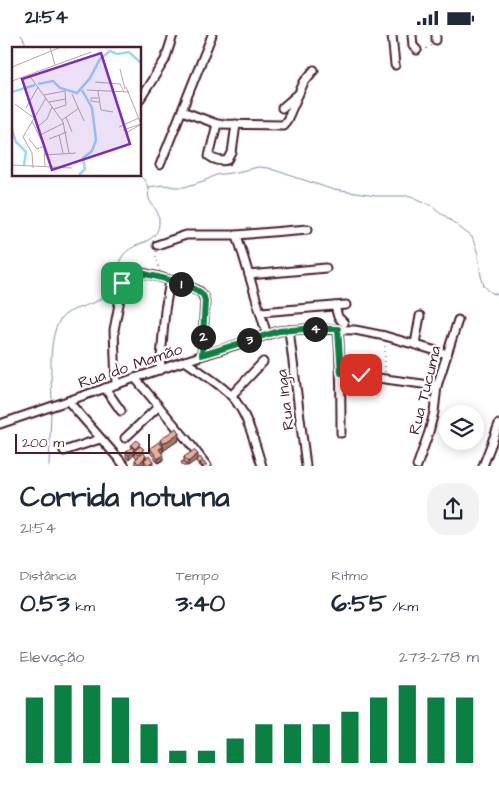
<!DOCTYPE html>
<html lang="pt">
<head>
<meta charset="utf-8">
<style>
	:root { --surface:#fff; --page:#f2f2f3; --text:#1f2937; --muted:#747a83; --accent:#0b8043 }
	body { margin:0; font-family:"Architects Daughter",sans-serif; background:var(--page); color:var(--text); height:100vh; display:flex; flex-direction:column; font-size:19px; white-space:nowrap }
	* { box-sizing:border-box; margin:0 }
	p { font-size:16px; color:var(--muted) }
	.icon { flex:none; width:28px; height:28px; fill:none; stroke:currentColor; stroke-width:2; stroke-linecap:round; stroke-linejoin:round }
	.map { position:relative; height:431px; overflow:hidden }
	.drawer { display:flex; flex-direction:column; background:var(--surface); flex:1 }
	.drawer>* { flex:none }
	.tools { position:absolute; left:439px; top:370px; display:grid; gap:10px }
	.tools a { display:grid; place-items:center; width:45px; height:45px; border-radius:50%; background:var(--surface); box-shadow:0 2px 12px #0003; font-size:25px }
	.scale { position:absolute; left:15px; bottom:12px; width:135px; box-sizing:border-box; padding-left:5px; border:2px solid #4a1f2b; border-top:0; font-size:14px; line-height:18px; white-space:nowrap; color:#4a1f2b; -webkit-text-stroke:4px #fff; paint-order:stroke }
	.pin { position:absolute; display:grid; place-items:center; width:42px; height:42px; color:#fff; margin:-21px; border-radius:10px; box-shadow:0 2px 8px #0006 }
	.km { position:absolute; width:25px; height:25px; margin:-12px; border-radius:50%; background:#222; color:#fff; font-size:14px; line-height:25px; text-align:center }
	.round { display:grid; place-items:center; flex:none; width:52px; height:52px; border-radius:20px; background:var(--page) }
	.head { display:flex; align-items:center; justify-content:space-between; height:85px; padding:0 20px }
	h1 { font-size:28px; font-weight:800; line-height:38px }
	.metrics { display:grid; grid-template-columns:repeat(3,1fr); gap:8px; height:85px; padding:5px 20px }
	.metrics div { display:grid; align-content:center }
	.metrics b { font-size:25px; font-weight:800 }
	.metrics small { font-size:14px; font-weight:400 }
	.metrics p { font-size:14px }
	.chart { height:140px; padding:10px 20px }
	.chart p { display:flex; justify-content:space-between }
	.chart svg { width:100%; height:90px; margin-top:5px; stroke:var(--accent); stroke-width:6 }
	.status { display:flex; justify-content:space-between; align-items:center; height:35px; padding:0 25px; background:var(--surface); direction:ltr }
	.status svg { height:14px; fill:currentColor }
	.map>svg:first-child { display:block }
</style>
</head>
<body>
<div class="status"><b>21:54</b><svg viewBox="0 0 49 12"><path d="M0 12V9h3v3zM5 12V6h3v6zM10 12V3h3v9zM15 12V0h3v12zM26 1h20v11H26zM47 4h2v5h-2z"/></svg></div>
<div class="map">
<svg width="499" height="431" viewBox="0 0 499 431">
	<rect width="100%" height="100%" fill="#fff"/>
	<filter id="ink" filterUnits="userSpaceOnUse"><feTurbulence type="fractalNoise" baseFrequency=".02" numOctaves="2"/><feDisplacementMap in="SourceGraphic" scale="10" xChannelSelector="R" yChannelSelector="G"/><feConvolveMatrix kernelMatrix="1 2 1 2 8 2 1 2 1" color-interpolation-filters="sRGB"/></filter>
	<g filter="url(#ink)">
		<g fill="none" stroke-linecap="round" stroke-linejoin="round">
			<!-- stream -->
			<g stroke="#7b8da8" stroke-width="1">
				<path d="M21 0 29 14"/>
				<path d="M148 152 164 150 175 152H185L206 145 216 140 237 137 258 132 268 133 334 155 376 161H411L431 170 472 202 478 219 481 241 484 251 492 258 499 260"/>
				<path d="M52 364C51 343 48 302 60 285 69 271 94 272 106 260 115 252 115 233 122 222 132 205 161 211 159 184 159 176 152 171 149 164 148 160 149 156 148 153 147 148 143 144 140 140"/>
				<path d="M49 431 51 376"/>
			</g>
			<defs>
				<g id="minor">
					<path d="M392 0 395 30"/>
					<path d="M412 0 413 11 417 15"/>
					<path d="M436 0V5"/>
					<path d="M140 64 165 25 173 0"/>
					<path d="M282 73 297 60"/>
					<path d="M182 76 217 89 283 90 287 85 304 47 314 35"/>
					<path d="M217 89 209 121C214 125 222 127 228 125L232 118 236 89"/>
					<path d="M160 130 212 0"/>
					<path d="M237 200 267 300"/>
					<path d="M157 210 186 200H237L308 194"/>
					<path d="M249 240 326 233"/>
					<path d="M335 271 338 282 344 288"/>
					<path d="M261 277 346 270"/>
					<path d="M338 294C341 329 341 363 341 398"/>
					<path d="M289 295 306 431"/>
					<path d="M415 309 420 281"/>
					<path d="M185 326C200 337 224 351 235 365 249 384 255 409 262 431"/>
					<path d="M160 335 165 275 170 246"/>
					<path d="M341 338 437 351"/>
					<path d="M135 343 188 406 207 431"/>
					<path d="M116 349 114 295 124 243C126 240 126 238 129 237 140 235 190 250 199 256 203 259 204 262 205 266L202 320"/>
					<path d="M105 353 121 376"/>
					<path d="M231 361 263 327"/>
					<path d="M68 366 125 431"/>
					<path d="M0 389 185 326 279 296 305 294 355 295 385 301 447 319"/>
					<path d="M125 403 159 371"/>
					<path d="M64 416 100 404"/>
					<path d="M417 431 429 397 434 377 437 351 458 285"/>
					<path d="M483 431 499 389"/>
				</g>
			</defs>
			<!-- minor casing -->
			<use href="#minor" stroke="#4a1f2b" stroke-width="11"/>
			<!-- path -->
			<g stroke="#4a1f2b" stroke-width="1" stroke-dasharray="1 4" stroke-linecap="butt">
				<path d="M422 16 434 9"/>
				<path d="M156 216V222L160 236"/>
				<path d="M385 306V337"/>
			</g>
			<!-- minor -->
			<use href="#minor" stroke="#fff" stroke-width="7"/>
		</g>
		<!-- wall -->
		<g fill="#c69884" stroke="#4a1f2b">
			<path d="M160 405H179L163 416V415V417H161L163 425 158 428 150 417V413L160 408Z"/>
			<path d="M131 410 140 411 146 423 153 430 145 431 144 428 141 431H136L135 430V425L137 423 134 421V418V420L129 425 126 422V417L131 413Z"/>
			<path d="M184 422 198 424 187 431 184 427Z"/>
		</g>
		<!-- shaded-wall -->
		<g fill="#a17c6c" stroke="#4a1f2b">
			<path d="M179 398V405L163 416V409Z"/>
			<path d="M163 412V417L159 419V414Z"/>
			<path d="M134 415V420L129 425V420Z"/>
			<path d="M198 419V424L188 431V427Z"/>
			<path d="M163 420V425L158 428V424Z"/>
			<path d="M146 421V426L144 425V428L141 431H139V429Z"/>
			<path d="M153 426V430L148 431V430Z"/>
		</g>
		<!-- building -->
		<g fill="#e6b19a" stroke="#4a1f2b">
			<path d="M176 393 179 398 163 409 160 405Z"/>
			<path d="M137 405 140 409 135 414 131 410Z"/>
			<path d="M159 407 163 412 159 414 163 420 158 424 150 413Z"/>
			<path d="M140 411 144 414 138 420 134 416Z"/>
			<path d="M132 412 134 415 129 420 126 417Z"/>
			<path d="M194 415 198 419 188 427 184 422Z"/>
			<path d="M143 417 146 421 139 429 135 425Z"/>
			<path d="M149 421 153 426 148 430 144 425Z"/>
			<path d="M200 422 203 426 198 429 196 426Z"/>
			<path d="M183 426 187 431H183L181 427Z"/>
			<path d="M204 427 207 431H199Z"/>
		</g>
	</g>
	<g fill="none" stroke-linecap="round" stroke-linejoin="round" filter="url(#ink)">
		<defs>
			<path id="route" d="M122 248C124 242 126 237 133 237 147 239 193 249 202 259 205 262 204 263 205 266L202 320 279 296 305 294H338L341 338 361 340"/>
		</defs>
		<!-- route casing -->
		<use href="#route" stroke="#fff" stroke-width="10"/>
		<!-- route -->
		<use href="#route" stroke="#0b8043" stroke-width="6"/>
	</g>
	<g text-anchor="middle" stroke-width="4.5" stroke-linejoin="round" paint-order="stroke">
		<!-- street labels -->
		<g font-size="16" fill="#4a1f2b" stroke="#fff">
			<text transform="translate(130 330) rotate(-19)" y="6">Rua do Mamão</text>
			<text transform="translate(424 355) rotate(-76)" y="6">Rua Tucuma</text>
			<text transform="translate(284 365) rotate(-97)" y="6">Rua Inga</text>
		</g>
	</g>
	<!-- overview -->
	<g transform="translate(12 12)">
		<rect width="129" height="129" fill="#fff"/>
		<path fill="none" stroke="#9bd6fb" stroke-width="2.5" d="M26 37 41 34 48 41 65 46 78 31 88 12 98 4 105 7 117 5 129 16M0 45 23 38M0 83 4 95 14 105 12 118M67 128 73 122 71 111 80 104 84 93 80 61 70 43"/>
		<path fill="none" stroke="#b7a5aa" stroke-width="1" d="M38 0 43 18M0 20 49 0M108 22 113 42M17 28 51 75 57 106M0 34 79 5M83 35 108 37 112 45M114 40 129 77M75 43 117 45M86 44 89 63 101 65M60 47 72 74M32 48 53 44 54 58 42 62M86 51H79V54L87 55M37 55 54 52M3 57 22 71M14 61 26 40M54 70 60 85M50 73 67 61M20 74 32 99 33 120M107 80 127 71M24 81 35 72 40 60M111 83 129 77M114 86 128 78M28 88 52 76M47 88 51 106M17 92 25 102 32 99M37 92 55 85M33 108 64 106M0 118 60 121M21 121 20 106 11 90 34 51"/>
		<path fill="#7b2cbf" fill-opacity="0.15" stroke="#7b2cbf" stroke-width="2.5" d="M89 6 118 97 40 123 10 32Z"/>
		<rect width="129" height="129" fill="none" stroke="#4a1f2b" stroke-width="2.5"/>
	</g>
</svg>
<div class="tools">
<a><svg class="icon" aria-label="layers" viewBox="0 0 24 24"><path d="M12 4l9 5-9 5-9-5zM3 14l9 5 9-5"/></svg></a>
</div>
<div class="scale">200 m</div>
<div class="pin" style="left:122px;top:248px;background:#1e9e55"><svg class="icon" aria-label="arrive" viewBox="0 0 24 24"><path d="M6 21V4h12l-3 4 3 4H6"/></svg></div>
<div class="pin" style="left:361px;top:340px;background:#d93025"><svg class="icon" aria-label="check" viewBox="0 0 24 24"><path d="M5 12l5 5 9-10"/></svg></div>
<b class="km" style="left:181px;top:249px">1</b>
<b class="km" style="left:203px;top:302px">2</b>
<b class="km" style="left:249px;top:305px">3</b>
<b class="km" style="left:315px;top:294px">4</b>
</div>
<section class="drawer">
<div class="head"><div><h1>Corrida noturna</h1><p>21:54</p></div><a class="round"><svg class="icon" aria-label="share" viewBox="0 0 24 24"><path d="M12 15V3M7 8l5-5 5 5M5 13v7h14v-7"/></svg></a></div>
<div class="metrics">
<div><p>Distância</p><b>0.53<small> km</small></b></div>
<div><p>Tempo</p><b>3:40</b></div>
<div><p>Ritmo</p><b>6:55<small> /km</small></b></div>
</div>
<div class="chart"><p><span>Elevação</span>273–278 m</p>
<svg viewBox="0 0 160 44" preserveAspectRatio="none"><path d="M5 44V12M15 44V6M25 44V6M35 44V12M45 44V25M55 44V38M65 44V38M75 44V32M85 44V25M95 44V25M105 44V25M115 44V19M125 44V12M135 44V6M145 44V12M155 44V12"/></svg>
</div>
</section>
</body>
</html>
